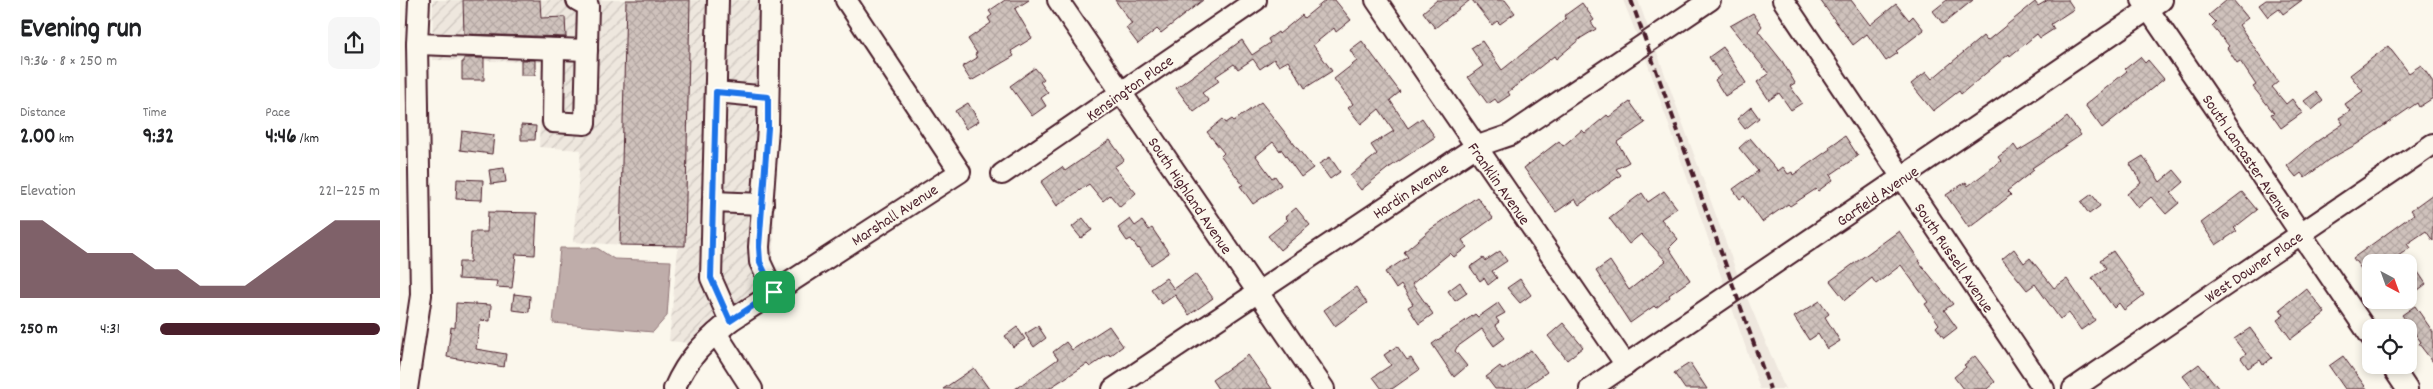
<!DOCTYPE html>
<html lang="en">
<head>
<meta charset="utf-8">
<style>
	:root { --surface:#fff; --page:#f6f6f6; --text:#202124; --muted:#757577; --accent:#4a1f2b }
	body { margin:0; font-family:Dekko,sans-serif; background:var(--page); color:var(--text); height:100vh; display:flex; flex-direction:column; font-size:19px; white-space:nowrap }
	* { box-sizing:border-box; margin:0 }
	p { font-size:16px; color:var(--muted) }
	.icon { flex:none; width:28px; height:28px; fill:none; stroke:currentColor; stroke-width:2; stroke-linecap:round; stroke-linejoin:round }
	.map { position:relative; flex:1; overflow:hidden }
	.details { display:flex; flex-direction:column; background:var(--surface); width:400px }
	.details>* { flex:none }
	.needle { width:32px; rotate:139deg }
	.fabs { position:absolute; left:1962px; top:254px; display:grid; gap:10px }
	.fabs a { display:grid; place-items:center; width:55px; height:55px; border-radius:10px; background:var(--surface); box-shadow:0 2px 8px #0003; font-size:25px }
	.pin { position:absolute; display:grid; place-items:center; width:42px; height:42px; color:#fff; margin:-21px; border-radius:10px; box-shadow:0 2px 8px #0006 }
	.round { display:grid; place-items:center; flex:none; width:52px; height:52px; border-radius:10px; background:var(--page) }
	.headline { display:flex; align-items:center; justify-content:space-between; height:85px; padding:0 20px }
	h1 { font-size:28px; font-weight:700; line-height:38px }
	.stats { display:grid; grid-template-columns:repeat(3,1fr); gap:8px; height:85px; padding:5px 20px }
	.stats div { display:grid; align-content:center }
	.stats b { font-size:21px; font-weight:700 }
	.stats small { font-size:14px; font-weight:400 }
	.stats p { font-size:14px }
	.chart { height:140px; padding:10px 20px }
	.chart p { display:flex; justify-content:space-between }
	.chart svg { width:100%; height:90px; margin-top:5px; fill:var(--accent); opacity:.7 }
	ul { padding:0 20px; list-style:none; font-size:16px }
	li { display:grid; grid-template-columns:80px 60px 1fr; align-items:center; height:38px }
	li i { height:12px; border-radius:6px; background:var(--accent) }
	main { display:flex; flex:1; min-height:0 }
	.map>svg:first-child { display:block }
</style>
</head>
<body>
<main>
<section class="details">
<div class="headline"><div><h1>Evening run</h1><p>19:36 · 8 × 250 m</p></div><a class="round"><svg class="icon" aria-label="share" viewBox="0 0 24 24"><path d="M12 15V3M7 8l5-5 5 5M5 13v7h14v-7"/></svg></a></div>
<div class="stats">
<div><p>Distance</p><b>2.00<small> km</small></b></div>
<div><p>Time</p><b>9:32</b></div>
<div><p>Pace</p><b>4:46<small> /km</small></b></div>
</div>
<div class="chart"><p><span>Elevation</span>221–225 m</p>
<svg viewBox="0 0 160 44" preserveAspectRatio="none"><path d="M0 44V6L10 6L20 14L30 22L40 22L50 22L60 30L70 30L80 38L90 38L100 38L110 30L120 22L130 14L140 6L150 6L160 6V44z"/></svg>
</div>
<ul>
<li><b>250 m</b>4:31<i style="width:100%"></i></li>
</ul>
</section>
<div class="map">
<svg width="2033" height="389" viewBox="0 0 2033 389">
	<defs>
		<pattern id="industrial-furrows" width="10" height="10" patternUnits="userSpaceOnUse" patternTransform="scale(1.25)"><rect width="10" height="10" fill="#eee7de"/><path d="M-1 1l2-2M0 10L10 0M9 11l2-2" fill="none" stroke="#cec6bf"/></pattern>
		<pattern id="building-cross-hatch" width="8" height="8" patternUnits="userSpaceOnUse" patternTransform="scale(1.25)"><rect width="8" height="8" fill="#cfc2bc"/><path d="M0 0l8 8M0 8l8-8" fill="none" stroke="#b3a6a2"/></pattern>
	</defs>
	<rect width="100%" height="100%" fill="#fbf7ec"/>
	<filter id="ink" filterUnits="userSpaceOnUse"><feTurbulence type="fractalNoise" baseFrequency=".02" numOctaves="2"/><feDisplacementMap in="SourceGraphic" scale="10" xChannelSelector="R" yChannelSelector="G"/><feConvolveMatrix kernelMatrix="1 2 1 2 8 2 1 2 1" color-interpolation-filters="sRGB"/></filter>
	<g filter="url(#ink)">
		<!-- built -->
		<path fill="#eee7de" d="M1223 0H1238L1338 276 1385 389H1360L1245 56Z"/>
		<!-- industrial -->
		<path fill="url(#industrial-furrows)" d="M33 0H383L372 278 327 310 290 343 269 341 278 248 173 242 181 150 139 147 142 62 32 60Z"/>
		<!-- water -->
		<path fill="#bfadaa" stroke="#907477" d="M160 248H197L214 259 271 261 267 316 253 332 153 323Z"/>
		<!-- building -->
		<g fill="url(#building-cross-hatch)" stroke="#4a1f2b">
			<path d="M63 0H140L141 18 165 17 166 37 64 34Z"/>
			<path d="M226 0H290L285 246 220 245Z"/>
			<path d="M605 0H629L615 9 632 38 611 51 614 56 571 81 562 67 577 58 575 54 577 53 568 39 591 23 588 18 592 15 589 11Z"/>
			<path d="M715 0H803L761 33 757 29 738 44 726 28 732 24Z"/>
			<path d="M926 0H935L951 20 936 32 934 28 913 45 932 71 905 88 888 61 879 66 874 59 860 69 853 59 838 69 834 64 816 76 819 81 802 93 809 101 794 112 776 88 842 40 852 55 870 43 868 39 878 32 879 34 902 15 904 18Z"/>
			<path d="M1037 0H1070L1035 28 1023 12Z"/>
			<path d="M1072 0H1105L1115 13 1100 24 1097 21 1092 25Z"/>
			<path d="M1420 0H1451L1470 25 1496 4 1509 20 1513 16 1524 30 1496 51 1498 53 1486 61 1467 34 1453 45Z"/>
			<path d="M1547 0H1573L1543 24 1533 11Z"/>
			<path d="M1648 0H1668L1674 9 1651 24 1654 29 1640 38 1637 34 1610 56 1609 54 1561 94 1559 91 1533 111 1511 84 1526 72 1532 79 1583 36 1587 41 1635 2 1638 6Z"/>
			<path d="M1827 0H1833L1848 18 1839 25 1878 82 1872 87 1886 104 1892 99 1902 113 1881 128 1871 114 1874 113 1853 87 1856 85 1840 61 1837 63 1827 48 1829 46 1812 26 1816 22 1809 15Z"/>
			<path d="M1866 0H1902L1883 14 1879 9 1868 17 1859 5Z"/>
			<path d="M1182 3 1194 20 1191 22 1196 29 1181 38 1156 59 1154 56 1108 92 1110 95 1098 103 1095 99 1088 104 1068 77 1083 66 1071 48 1082 41 1102 70 1166 19 1164 16Z"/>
			<path d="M1353 13 1362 26 1358 31 1382 61 1395 83 1390 86 1402 103 1391 110 1379 93 1369 100 1357 82 1369 74 1330 26Z"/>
			<path d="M962 41 1000 92 990 100 1008 128 1022 118 1035 137 987 169 961 190 950 176 977 154 971 145 994 131 979 109 961 124 948 108 953 104 934 79 957 61 950 50Z"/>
			<path d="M1988 46 2009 73 2021 65 2033 82V98L2019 107 2017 103 1957 144 1928 160 1905 178 1901 173 1896 177 1887 166 1916 142 1943 124 1939 118 1950 111 1945 104 1963 91 1950 75Z"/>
			<path d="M1323 47 1346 83 1325 96 1315 80 1321 75 1309 57Z"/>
			<path d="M1740 57 1745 63 1748 60 1764 79 1702 128 1685 105 1727 71 1725 69Z"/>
			<path d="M64 58H84V80H62V62H64Z"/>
			<rect x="121" y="60" width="14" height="15"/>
			<path d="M635 68 644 79 640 82 648 93 641 98 646 106 632 116 610 86Z"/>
			<path d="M1916 92 1923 101 1912 110 1904 101Z"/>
			<path d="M861 102 913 168 901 177 881 149 880 151 873 142 856 156 872 178 875 176 881 185 853 204 840 186 843 185 821 156 824 153 807 132 823 119 826 123 832 119 834 121Z"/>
			<path d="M1230 102 1245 123 1217 142 1229 162 1216 169 1221 175 1179 205 1175 199 1156 212 1124 168 1159 141 1163 146 1182 130 1185 133 1207 115 1209 117Z"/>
			<path d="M568 103 579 121 566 129 555 111Z"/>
			<path d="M1351 107 1359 118 1345 129 1337 119Z"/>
			<path d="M1667 117 1681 135 1632 168 1634 170 1607 191 1611 195 1569 228 1546 195 1566 182 1568 186 1601 161 1598 157 1614 145 1618 151 1646 134Z"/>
			<path d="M121 125 136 126 135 140H121Z"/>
			<path d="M62 131 94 135 92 154 60 150Z"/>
			<path d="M1445 136 1458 156 1430 175 1433 180 1418 191 1416 189 1390 206 1388 204 1362 222 1344 196 1340 199 1333 189 1358 171 1339 148 1350 138 1378 171 1383 167 1388 174 1392 172 1393 175 1430 149 1429 147Z"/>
			<path d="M710 140 724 160 714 167 736 193 720 207 710 195 703 201 689 184 657 206 641 182 662 167 665 171Z"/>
			<path d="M1743 156 1760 182 1774 170 1784 182 1771 193 1779 203 1766 214 1751 197 1738 208 1727 194 1741 183 1730 164Z"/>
			<path d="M930 157 940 172 930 179 919 164Z"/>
			<path d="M104 168 106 182 91 184 89 170Z"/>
			<path d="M57 179 83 180 82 200 56 199Z"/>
			<path d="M1264 191 1277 208 1261 219 1278 239 1269 248 1290 280 1269 295 1270 297 1256 308 1254 306 1230 323 1196 271 1210 261 1229 290 1266 261 1241 234 1229 244 1209 218 1242 193 1248 202Z"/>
			<path d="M1842 192 1857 210 1834 228 1837 231 1816 245 1801 223Z"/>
			<path d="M1692 194 1700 206 1689 214 1681 202Z"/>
			<path d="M2033 194V241L2026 231 2007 244 2010 248 1989 262H1973L1971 260V263L1962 270 1953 258 2014 214 2011 210Z"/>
			<path d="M1077 197 1093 218 1062 240 1067 247 1054 257 1050 253 1012 284 1033 314 1019 324 1008 307 1013 304 1001 285 996 289 985 272 1008 257 1004 252 1031 229Z"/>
			<path d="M896 208 910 225 880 250 868 236 888 220 885 217Z"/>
			<path d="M88 212 137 213 135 255 116 254 112 288 96 287 97 281 58 279 59 262H70L71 232H87Z"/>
			<path d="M683 218 692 230 681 238 672 227Z"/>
			<path d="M730 219 735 226 742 221 749 230 752 228 769 253 751 265 739 248 738 249 731 239 727 241 718 228Z"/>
			<path d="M1499 231 1520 261 1519 262 1553 304 1544 310 1557 328 1544 338 1536 327 1539 324 1525 304 1528 302 1501 265 1476 284 1472 278 1445 300 1430 281Z"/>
			<path d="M1614 249 1624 263 1630 258 1654 288 1667 279 1695 320 1681 330 1669 313 1660 319 1635 284 1627 290 1602 259Z"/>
			<path d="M1100 251 1107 261 1092 271 1097 278 1088 285 1084 278 1080 281 1070 267 1083 258 1085 261Z"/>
			<path d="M1713 251 1744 295 1724 310 1719 303 1714 308 1692 278 1706 268 1700 260Z"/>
			<path d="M2018 272 2026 284 2009 297V278Z"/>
			<path d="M795 274 813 298 789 315 775 295 762 304 751 289 766 278 774 289Z"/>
			<path d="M1120 279 1131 295 1120 303 1107 288Z"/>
			<path d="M1060 282 1067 293 1055 301 1048 291Z"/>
			<path d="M956 287 967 303 935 326 924 310Z"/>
			<path d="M1906 288 1925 313 1891 339 1877 320 1884 315 1880 309Z"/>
			<path d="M114 294 130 296 129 312 112 310Z"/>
			<path d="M1420 301 1429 314 1425 317 1440 341 1427 349 1418 334 1409 340 1394 317Z"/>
			<path d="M56 303 91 305 90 321 80 320 76 349 106 354 104 367 47 357 51 327 55 328Z"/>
			<path d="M1098 303 1105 313 1096 318 1099 322 1095 325 1105 338 1094 346 1082 329 1057 347 1055 351 1067 366 1054 377 1032 344 1075 314 1078 317Z"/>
			<path d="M2015 306 2033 332V362L2019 344 2021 342 2002 315Z"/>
			<path d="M1163 323 1183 347 1167 360 1148 336Z"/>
			<path d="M638 326 646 338 634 347 625 334Z"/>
			<path d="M709 326 723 346 710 356 709 354 690 367 687 364 648 389H615L658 359 653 352 666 342 672 350Z"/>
			<path d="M617 327 625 339 613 347 605 336Z"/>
			<path d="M1850 328 1872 358 1863 365 1860 360 1848 368 1841 358 1846 354 1834 339Z"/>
			<path d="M997 346 1007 360 1011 358 1019 370 992 389H982L973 377 991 365 984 355Z"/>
			<path d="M1131 350 1147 372 1123 389H1095L1086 377 1100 366 1103 370Z"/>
			<path d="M848 355 872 389H818L812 380Z"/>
			<path d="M1575 356 1595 382 1587 389H1563L1554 377 1566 367 1564 365Z"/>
			<path d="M1943 356 1967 389H1945L1929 366Z"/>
			<path d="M1290 363 1307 389H1285L1274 373Z"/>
			<path d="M1799 364 1819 389H1793L1783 376Z"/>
			<path d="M574 368 589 389H543Z"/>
		</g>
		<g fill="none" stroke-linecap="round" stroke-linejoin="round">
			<defs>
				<g id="minor">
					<path d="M318 0 311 278 330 321"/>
					<path d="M370 0 368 128 359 247 360 262 374 292"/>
					<path d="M658 0 924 389"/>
					<path d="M976 0 1226 365"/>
					<path d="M1383 0 1644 389"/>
					<path d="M1742 0 1971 337"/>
					<path d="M17 44 187 50"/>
					<path d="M154 50 153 122 185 124 188 6 177 0"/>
					<path d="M316 92 368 97"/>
					<path d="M602 174 856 0"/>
					<path d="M313 202 363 204"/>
					<path d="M316 333 352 389"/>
					<path d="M1991 365 2007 389"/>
					<path d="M7 389 21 295 17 44 19 0"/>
					<path d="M274 389C288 357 304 343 330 321L560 172 446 0"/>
					<path d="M713 389 1075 147 1110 135 1310 0"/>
					<path d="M1190 389 1762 0"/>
					<path d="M1673 389 2033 144"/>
				</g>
			</defs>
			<!-- minor casing -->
			<use href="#minor" stroke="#4a1f2b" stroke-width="24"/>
			<!-- minor -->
			<use href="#minor" stroke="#fbf7ec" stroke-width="20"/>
			<!-- rail -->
			<path stroke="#4a1f2b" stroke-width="4" stroke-dasharray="8 4" stroke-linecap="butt" d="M1231 0 1370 389"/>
		</g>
	</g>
	<g fill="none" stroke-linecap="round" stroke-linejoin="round" filter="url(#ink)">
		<defs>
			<path id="route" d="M316 92 368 97V128L359 247 360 262 374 292 330 321 311 278Z"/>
		</defs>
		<!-- route casing -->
		<use href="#route" stroke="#fff" stroke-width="10"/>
		<!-- route -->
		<use href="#route" stroke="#1a73e8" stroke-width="6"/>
	</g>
	<g text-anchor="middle" stroke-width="4" stroke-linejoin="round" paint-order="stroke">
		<!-- street labels -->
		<g font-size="16" fill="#4a1f2b" stroke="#fbf7ec">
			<text transform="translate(729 87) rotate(-35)" y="6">Kensington Place</text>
			<text transform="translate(1848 156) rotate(56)" y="6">South Lancaster Avenue</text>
			<text transform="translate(1100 183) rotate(55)" y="6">Franklin Avenue</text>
			<text transform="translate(1010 190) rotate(-34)" y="6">Hardin Avenue</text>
			<text transform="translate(791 195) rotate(56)" y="6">South Highland Avenue</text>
			<text transform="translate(1477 195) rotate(-34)" y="6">Garfield Avenue</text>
			<text transform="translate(494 214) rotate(-33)" y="6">Marshall Avenue</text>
			<text transform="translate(1555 257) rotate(56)" y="6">South Russell Avenue</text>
			<text transform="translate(1853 266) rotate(-34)" y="6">West Downer Place</text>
		</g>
	</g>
</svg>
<div class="fabs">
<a><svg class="needle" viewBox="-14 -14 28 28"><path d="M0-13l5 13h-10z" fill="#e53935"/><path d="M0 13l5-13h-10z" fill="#757577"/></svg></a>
<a><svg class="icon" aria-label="locate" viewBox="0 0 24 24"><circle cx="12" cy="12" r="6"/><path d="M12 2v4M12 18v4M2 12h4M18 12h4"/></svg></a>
</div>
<div class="pin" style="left:374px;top:292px;background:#1e9e55"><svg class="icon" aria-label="arrive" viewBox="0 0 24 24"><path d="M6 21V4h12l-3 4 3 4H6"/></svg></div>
</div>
</main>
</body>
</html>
